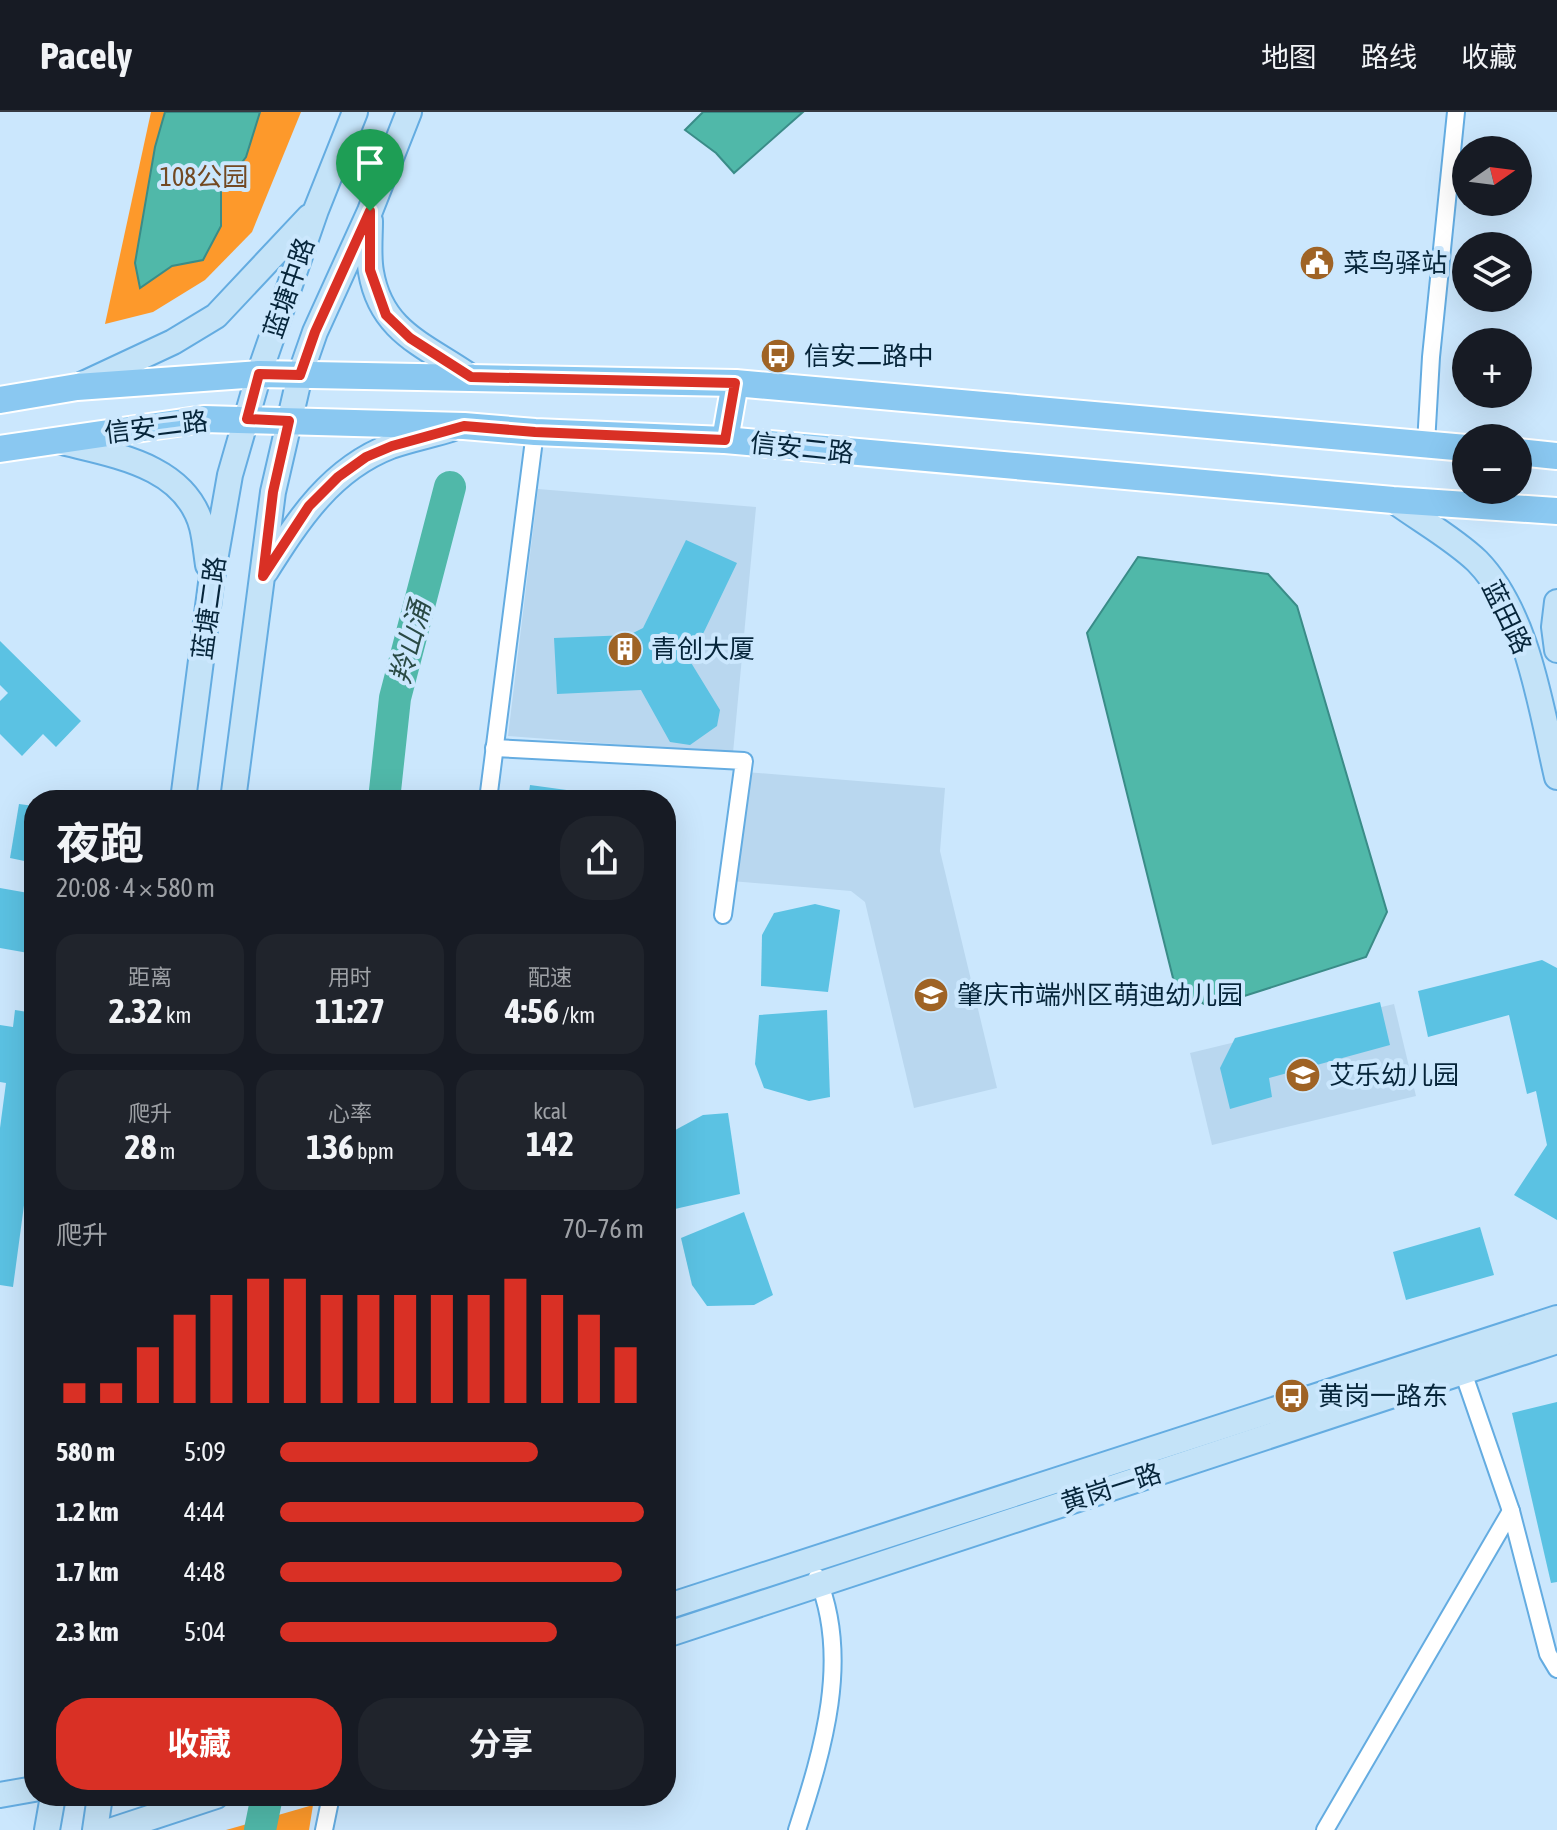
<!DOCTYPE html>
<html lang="zh">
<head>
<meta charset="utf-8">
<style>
	:root { --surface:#171b24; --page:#20242c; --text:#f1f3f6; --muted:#9ea1a6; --line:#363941; --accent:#d93025 }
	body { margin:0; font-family:"Asap Condensed","Noto Sans SC",sans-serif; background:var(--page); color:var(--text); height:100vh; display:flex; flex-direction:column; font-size:30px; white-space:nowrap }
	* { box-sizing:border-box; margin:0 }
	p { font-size:26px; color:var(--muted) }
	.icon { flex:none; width:44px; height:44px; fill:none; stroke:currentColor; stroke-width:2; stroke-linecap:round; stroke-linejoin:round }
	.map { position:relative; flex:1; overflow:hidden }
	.panel { position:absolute; left:24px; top:678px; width:652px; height:1016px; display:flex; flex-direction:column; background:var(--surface); border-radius:32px; box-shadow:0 8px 32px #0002 }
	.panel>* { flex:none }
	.needle { width:52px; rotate:76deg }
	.controls { position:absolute; left:1452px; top:24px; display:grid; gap:16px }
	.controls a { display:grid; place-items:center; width:80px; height:80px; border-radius:50%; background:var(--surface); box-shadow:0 8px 32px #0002; font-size:40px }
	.pin { position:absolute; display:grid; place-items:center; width:68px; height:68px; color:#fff; margin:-82px -34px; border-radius:50% 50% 50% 0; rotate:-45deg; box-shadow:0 0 8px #0007 }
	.pin .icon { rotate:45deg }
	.round { display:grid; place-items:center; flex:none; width:84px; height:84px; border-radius:32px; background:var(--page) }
	.headline { display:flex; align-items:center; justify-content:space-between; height:136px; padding:0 32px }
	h1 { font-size:44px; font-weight:700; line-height:60px }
	.metrics { display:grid; grid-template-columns:repeat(3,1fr); gap:12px; height:136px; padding:8px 32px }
	.metrics div { display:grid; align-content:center; border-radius:20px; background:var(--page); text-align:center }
	.metrics b { font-size:34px; font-weight:700 }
	.metrics small { font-size:22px; font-weight:400 }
	.metrics p { font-size:22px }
	.chart { height:224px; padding:16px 32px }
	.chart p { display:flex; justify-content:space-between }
	.chart svg { width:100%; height:144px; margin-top:8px; stroke:var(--accent); stroke-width:6 }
	.button { display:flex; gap:16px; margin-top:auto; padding:16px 32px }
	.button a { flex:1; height:92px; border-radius:32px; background:var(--accent); color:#fff; font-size:32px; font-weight:700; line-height:92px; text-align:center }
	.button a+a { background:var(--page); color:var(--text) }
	ul { padding:0 32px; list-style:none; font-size:26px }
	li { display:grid; grid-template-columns:128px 96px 1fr; align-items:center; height:60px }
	li i { height:20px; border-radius:10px; background:var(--accent) }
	header { display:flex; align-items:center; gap:48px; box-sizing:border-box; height:112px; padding:0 40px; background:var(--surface); border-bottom:2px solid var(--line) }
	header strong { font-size:38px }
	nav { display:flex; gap:44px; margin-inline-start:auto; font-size:28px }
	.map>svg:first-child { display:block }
</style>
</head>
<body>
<header>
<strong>Pacely</strong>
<nav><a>地图</a><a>路线</a><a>收藏</a></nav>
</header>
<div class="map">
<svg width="1557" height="1718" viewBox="0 0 1557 1718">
	<rect width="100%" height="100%" fill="#cbe7fd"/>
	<!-- built -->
	<g fill="#b9d7ef">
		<path d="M538 377 756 395 733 641 508 624Z"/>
		<path d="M746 660 945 676 940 739 997 976 914 996 865 790 851 779 731 769Z"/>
		<path d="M1394 892 1416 984 1212 1033 1190 941Z"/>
	</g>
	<!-- green -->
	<g fill="#fd992b">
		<path d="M151 0H301L252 120 205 168 153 200 105 212Z"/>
		<path d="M313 1693 309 1718H226Z"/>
	</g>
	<!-- water -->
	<g fill="#50b8a9" stroke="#3a8c88" stroke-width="2">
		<path d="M165 0H260L246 45 221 78V114L203 148 172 154 140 176 135 151 155 35Z"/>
		<path d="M703 0H803L734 61 716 41 685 18Z"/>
		<path d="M1138 445 1268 462 1297 494 1387 800 1366 845 1210 895 1176 878 1087 521Z"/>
	</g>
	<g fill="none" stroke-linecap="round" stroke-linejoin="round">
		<!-- river -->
		<g stroke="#50b8a9" stroke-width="32">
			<path d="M384 688 395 586 450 375"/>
			<path d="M260 1718 267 1684"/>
		</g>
	</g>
	<!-- building -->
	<g fill="#5bc2e3">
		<path d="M686 428 737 451 690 549 720 598 717 614 690 633 670 630 641 578 557 582 554 526 629 523 643 516Z"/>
		<path d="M0 529 81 609 56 635 43 622 22 644 0 622V589L8 581 0 573Z"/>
		<path d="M530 673 574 679 573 688H528Z"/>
		<path d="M19 692 34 694V751L10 746Z"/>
		<path d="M0 776 34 782V842L0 836Z"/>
		<path d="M815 792 840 798 828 880 761 874 762 823 774 801Z"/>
		<path d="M1542 848 1557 856V1108L1514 1083 1547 1033 1536 979 1527 982 1509 903 1428 925 1418 879Z"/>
		<path d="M1380 890 1390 933 1269 966 1272 985 1230 997 1220 956 1235 926Z"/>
		<path d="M15 898 34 901V1019L13 1175 0 1173V1016L6 971 0 970V913L13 915Z"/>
		<path d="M827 898 830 985 809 989 764 976 755 952 759 903Z"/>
		<path d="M728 1001 740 1082 675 1097 666 1066V1023L703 1003Z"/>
		<path d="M744 1100 773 1183 754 1193 707 1194 692 1173 681 1126Z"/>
		<path d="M1480 1115 1494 1163 1406 1188 1393 1140Z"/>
		<path d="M1557 1290V1470L1551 1471 1512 1301Z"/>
	</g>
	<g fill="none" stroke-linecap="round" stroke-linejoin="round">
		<defs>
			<g id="street">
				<path d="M1426 332 1431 245 1456 0"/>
				<path d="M494 636 744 649 723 803"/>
				<path d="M488 688 535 320"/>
				<path d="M1463 1260 1511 1399 1548 1542 1557 1557"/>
				<path d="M324 1718 331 1684"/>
				<path d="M797 1718C823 1638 851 1546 817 1465"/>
				<path d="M1325 1718 1511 1399"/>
			</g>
			<g id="secondary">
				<path d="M370 109C370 125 368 144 371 160 381 220 425 233 471 265"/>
				<path d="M81 273 173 230 216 204 309 105"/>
				<path d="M58 329C112 343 185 352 202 415 205 427 206 440 208 453"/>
				<path d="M1393 388C1420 408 1453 426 1477 449 1528 501 1541 597 1557 665"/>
				<path d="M266 459C299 407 331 357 391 334 411 327 432 323 451 317"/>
				<path d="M1557 490 1554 515 1557 538"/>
				<path d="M183 688 211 471 230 363 259 262 316 98 355 0"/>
				<path d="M233 688 273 380 300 263 315 220 370 99 409 0"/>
				<path d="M666 1495 1557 1206"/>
				<path d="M666 1523 1557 1229"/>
				<path d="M0 1683 34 1677"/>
				<path d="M47 1718 53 1684"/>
				<path d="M95 1718 100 1684"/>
				<path d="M113 1718 216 1684"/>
			</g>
			<g id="primary">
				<path d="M0 288 77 275 259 262 735 271 1466 336"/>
				<path d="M725 328 735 271"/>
				<path d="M0 337 204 307 464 314 535 320 725 328 1393 388 1557 399"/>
				<path d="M1518 340 1557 344"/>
			</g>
		</defs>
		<!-- street casing -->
		<use href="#street" stroke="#64ace1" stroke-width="20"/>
		<!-- secondary casing -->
		<use href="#secondary" stroke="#64ace1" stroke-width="28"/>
		<!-- primary casing -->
		<use href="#primary" stroke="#fff" stroke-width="30"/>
		<!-- street -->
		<use href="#street" stroke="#fff" stroke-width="16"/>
		<!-- secondary -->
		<use href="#secondary" stroke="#c4e3f8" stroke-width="24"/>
		<!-- primary -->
		<use href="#primary" stroke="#8ac8f1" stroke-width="26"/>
	</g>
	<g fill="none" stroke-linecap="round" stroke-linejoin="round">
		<defs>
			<path id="route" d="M370 99V158L386 203 410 226 471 265 735 271 725 328 535 320 464 314 392 334 366 345 338 365 309 394 263 464 273 380 289 309 247 307 259 262 300 263 315 220Z"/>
		</defs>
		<!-- route casing -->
		<use href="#route" stroke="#fff" stroke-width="16"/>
		<!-- route -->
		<use href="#route" stroke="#d93025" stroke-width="10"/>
	</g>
	<!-- icons -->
	<defs>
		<symbol id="civic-disc" viewBox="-11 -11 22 22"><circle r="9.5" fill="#9f6325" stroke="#cbe7fd"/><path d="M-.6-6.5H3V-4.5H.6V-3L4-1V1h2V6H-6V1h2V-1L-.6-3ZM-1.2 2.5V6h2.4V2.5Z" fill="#fff"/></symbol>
		<symbol id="bus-disc" viewBox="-11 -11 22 22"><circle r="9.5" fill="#9f6325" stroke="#cbe7fd"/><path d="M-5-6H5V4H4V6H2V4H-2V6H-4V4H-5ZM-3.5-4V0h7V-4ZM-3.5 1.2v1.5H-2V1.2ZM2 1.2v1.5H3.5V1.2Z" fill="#fff"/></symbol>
		<symbol id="building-disc" viewBox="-11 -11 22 22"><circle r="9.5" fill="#9f6325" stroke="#cbe7fd"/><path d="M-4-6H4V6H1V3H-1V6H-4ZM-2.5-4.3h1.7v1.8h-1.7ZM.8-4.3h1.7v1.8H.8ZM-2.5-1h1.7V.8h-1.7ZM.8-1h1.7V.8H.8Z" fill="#fff"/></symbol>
		<symbol id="school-disc" viewBox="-11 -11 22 22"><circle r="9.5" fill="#9f6325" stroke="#cbe7fd"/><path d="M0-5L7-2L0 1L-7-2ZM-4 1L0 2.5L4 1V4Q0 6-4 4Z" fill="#fff"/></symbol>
	</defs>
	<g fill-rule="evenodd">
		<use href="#civic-disc" x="1297" y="131" width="40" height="40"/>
		<use href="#bus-disc" x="758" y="224" width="40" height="40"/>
		<use href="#building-disc" x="605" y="517" width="40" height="40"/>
		<use href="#school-disc" x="911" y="863" width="40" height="40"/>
		<use href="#school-disc" x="1283" y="943" width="40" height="40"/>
		<use href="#bus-disc" x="1272" y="1264" width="40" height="40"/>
	</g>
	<g text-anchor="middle" stroke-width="8" stroke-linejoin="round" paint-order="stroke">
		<!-- park labels -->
		<g font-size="26" fill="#734922" stroke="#cbe7fd">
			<text x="204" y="74">108公园</text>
		</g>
		<!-- poi labels -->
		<g font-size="26" fill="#06253a" stroke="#cbe7fd" text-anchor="start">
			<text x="1343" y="160">菜鸟驿站</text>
			<text x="804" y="253">信安二路中</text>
			<text x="651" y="546">青创大厦</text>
			<text x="957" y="892">肇庆市端州区萌迪幼儿园</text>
			<text x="1329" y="972">艾乐幼儿园</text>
			<text x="1318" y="1293">黄岗一路东</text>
		</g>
		<!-- street labels -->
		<g font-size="26" fill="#06253a" stroke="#cbe7fd">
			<text transform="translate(289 176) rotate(-71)" y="9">蓝塘中路</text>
			<text transform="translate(156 315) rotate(-7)" y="9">信安二路</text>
			<text transform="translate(802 336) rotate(6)" y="9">信安二路</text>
			<text transform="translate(209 496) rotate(-82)" y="9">蓝塘二路</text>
			<text transform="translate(1507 505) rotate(64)" y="9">蓝田路</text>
			<text transform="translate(1111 1376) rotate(-18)" y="9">黄岗一路</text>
		</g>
		<!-- water labels -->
		<g font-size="28" font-style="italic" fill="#2a4a45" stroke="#cbe7fd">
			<text transform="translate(410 530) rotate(-75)" y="10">羚山涌</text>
		</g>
	</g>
</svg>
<div class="controls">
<a><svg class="needle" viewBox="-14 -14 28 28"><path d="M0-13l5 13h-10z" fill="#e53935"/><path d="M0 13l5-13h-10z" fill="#9ea1a6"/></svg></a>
<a><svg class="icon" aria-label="layers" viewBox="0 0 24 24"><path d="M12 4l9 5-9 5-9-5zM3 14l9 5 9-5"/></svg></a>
<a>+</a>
<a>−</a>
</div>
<div class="pin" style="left:370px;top:99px;background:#1e9e55"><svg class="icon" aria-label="arrive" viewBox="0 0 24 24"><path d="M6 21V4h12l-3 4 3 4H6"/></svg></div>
<section class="panel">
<div class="headline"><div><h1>夜跑</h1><p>20:08 · 4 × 580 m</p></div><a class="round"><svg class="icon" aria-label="share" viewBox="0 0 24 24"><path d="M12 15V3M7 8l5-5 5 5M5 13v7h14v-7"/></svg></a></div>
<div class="metrics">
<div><p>距离</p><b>2.32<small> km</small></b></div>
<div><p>用时</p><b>11:27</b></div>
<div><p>配速</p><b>4:56<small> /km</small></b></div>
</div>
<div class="metrics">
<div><p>爬升</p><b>28<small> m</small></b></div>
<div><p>心率</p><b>136<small> bpm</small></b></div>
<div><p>kcal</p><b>142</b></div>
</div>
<div class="chart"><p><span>爬升</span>70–76 m</p>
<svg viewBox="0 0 160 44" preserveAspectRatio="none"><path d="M5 44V38M15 44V38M25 44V27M35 44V17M45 44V11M55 44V6M65 44V6M75 44V11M85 44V11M95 44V11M105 44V11M115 44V11M125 44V6M135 44V11M145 44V17M155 44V27"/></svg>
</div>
<ul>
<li><b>580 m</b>5:09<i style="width:71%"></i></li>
<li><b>1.2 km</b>4:44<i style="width:100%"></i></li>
<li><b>1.7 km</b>4:48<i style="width:94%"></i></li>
<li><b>2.3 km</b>5:04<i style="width:76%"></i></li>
</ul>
<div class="button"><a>收藏</a><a>分享</a></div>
</section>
</div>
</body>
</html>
